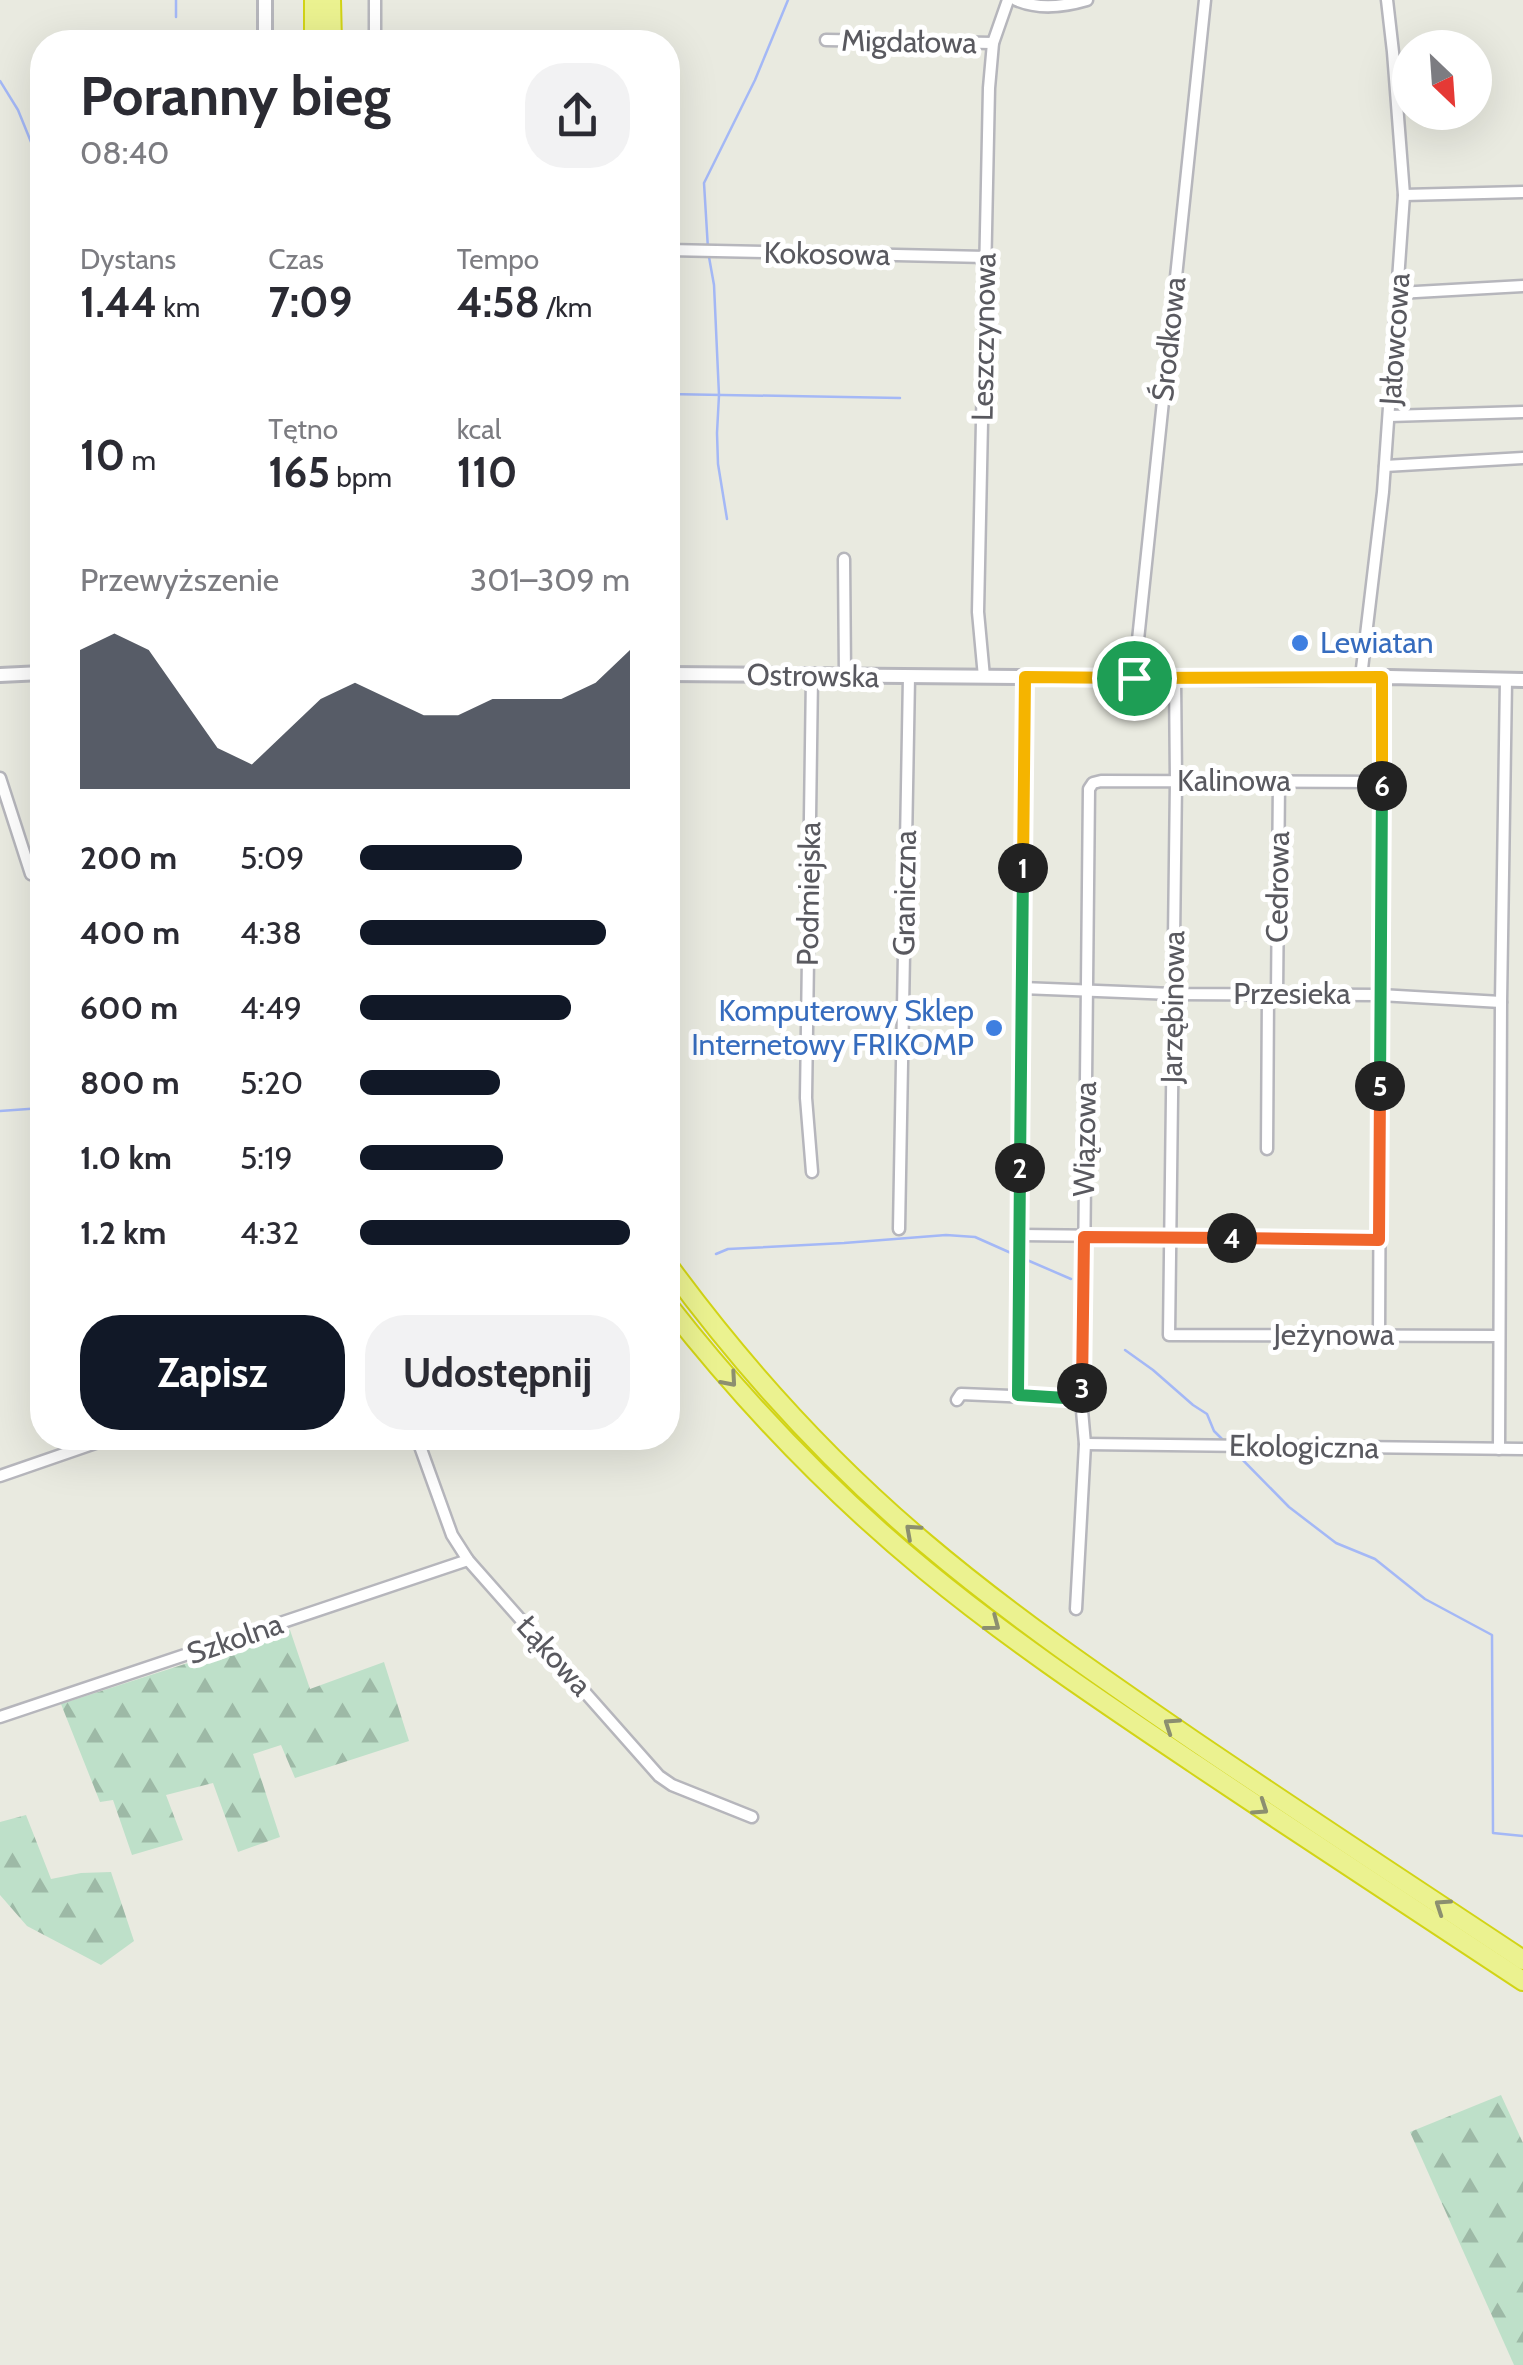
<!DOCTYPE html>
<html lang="pl">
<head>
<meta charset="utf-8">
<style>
	:root { --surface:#fff; --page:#f2f2f3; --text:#2b2b33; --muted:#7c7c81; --accent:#111827 }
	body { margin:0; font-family:Cabin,sans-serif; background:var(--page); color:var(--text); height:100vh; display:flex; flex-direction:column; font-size:38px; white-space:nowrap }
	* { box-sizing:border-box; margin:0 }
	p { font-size:32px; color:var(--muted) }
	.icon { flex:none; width:55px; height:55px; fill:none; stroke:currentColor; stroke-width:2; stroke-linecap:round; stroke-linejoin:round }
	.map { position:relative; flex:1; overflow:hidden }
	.details { position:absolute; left:30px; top:30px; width:650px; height:1420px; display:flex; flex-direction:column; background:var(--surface); border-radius:40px; box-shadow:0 10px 40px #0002 }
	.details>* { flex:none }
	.needle { width:65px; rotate:155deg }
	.buttons { position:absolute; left:1392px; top:30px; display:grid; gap:20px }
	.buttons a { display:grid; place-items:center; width:100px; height:100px; border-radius:50%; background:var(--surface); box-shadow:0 10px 40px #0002; font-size:50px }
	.pin { position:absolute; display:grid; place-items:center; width:85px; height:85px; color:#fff; margin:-42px; border:5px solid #fff; border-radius:50%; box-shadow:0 2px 10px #0007 }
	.km { position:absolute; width:50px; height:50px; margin:-25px; border-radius:50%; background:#222; color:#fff; font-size:28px; line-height:50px; text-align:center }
	.round { display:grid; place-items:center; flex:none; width:105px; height:105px; border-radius:40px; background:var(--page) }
	.summary { display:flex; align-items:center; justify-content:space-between; height:170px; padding:0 50px }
	h1 { font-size:55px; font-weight:700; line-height:75px }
	.stats { display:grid; grid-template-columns:repeat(3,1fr); gap:15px; height:170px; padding:10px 50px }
	.stats div { display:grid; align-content:center }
	.stats b { font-size:42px; font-weight:700 }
	.stats small { font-size:28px; font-weight:400 }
	.stats p { font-size:28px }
	.chart { height:280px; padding:20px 50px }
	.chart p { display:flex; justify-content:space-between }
	.chart svg { width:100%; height:180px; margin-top:10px; fill:var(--accent); opacity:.7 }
	.action { display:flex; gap:20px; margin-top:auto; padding:20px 50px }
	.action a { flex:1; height:115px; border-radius:40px; background:var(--accent); color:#fff; font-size:40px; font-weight:700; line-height:115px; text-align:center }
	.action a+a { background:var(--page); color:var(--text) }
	ul { padding:0 50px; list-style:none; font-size:32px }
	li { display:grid; grid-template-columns:160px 120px 1fr; align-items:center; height:75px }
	li i { height:25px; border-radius:12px; background:var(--accent) }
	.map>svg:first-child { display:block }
</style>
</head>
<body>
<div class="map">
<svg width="1523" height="2365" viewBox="0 0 1523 2365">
	<defs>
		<pattern id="forest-firs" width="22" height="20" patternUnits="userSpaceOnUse" patternTransform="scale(2.5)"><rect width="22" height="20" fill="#bee0c9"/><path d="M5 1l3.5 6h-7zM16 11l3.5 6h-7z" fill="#9db9a6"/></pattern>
	</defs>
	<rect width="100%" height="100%" fill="#e9eae0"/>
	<!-- forest -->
	<g fill="url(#forest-firs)">
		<path d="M290 1630 310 1689 384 1662 409 1741 295 1778 281 1745 253 1754 280 1837 238 1852 213 1783 166 1795 183 1840 132 1855 113 1800 100 1802 61 1704Z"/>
		<path d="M26 1815 51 1879 81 1873 111 1872 134 1941 101 1965 27 1926 0 1895V1822Z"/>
		<path d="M1501 2095 1523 2143V2365H1514L1410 2132Z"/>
	</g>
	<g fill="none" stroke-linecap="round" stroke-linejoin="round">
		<!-- stream -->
		<g stroke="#a4b8f6" stroke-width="2.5">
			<path d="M176 0V17"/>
			<path d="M0 81 18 110 42 169"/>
			<path d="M708 249 704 183 755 80 788 0"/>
			<path d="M709 257 714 285 719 395 717 433 718 464 727 519"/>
			<path d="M668 394 900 398"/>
			<path d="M0 1111 42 1108"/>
			<path d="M716 1254 728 1249 844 1243 946 1235 975 1237 1011 1253"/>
			<path d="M1027 1260 1071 1279"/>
			<path d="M1125 1350 1153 1370 1193 1405 1207 1414 1214 1431 1224 1441"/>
			<path d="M1234 1451 1289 1507 1336 1543 1375 1559 1425 1599 1492 1635 1493 1833 1523 1836"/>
		</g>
		<defs>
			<g id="minor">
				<path d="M375 0V42"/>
				<path d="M1016 0C1039 10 1063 7 1087 0"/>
				<path d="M826 40 993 43"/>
				<path d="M1404 195 1523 192"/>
				<path d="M668 250 986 257"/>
				<path d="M1398 293 1523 286"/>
				<path d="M1389 416 1523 412"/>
				<path d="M1385 466 1523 458"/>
				<path d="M844 559 845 676"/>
				<path d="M812 676 806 1098 812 1172"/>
				<path d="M984 677 978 612 989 88 993 43 1008 0"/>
				<path d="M1361 677 1383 492 1404 195 1393 52 1387 0"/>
				<path d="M1134 678 1205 0"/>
				<path d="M1175 678 1176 781 1169 1335 1499 1336"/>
				<path d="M0 778 31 874"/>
				<path d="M1022 988 1173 994 1380 995 1501 1002"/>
				<path d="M1277 994 1279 781"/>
				<path d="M1267 1149 1268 994"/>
				<path d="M899 1229 909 677"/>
				<path d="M1020 1235 1379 1239"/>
				<path d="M1379 1335 1382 677"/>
				<path d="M1018 1395 1025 677"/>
				<path d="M957 1400 961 1394 1081 1399"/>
				<path d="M417 1438 452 1535 468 1560 659 1776 672 1785 752 1817"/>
				<path d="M1085 1444 1523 1449"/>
				<path d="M1499 1449 1501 1002 1506 680"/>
				<path d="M0 1476 110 1438"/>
				<path d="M1076 1609 1085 1444 1081 1399 1083 1372 1089 789 1093 783 1101 781 1382 782"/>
				<path d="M0 1717 468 1560"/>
			</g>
			<g id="tertiary">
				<path d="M265 42V0"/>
				<path d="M668 674 1267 679 1390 677 1523 680"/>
				<path d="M0 675 42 673"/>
			</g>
			<g id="motorway">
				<path d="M314 0V42"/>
				<path d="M331 0 332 42"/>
				<path d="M668 1265C742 1366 828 1461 925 1543 1010 1615 1102 1678 1194 1741 1303 1815 1413 1887 1523 1960"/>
				<path d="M668 1305C744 1402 829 1491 925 1570 1011 1641 1103 1702 1195 1764 1304 1837 1414 1909 1523 1981"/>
			</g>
		</defs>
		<!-- minor casing -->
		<use href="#minor" stroke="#b6b6bc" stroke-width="15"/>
		<!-- tertiary casing -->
		<use href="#tertiary" stroke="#b6b6bc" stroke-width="18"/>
		<!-- motorway casing -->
		<use href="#motorway" stroke="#d2d416" stroke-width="22"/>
		<!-- minor -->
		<use href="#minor" stroke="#fff" stroke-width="10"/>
		<!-- tertiary -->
		<use href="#tertiary" stroke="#fff" stroke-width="12"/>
		<!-- motorway -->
		<use href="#motorway" stroke="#ebf290" stroke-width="18"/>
	</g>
	<!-- one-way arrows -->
	<defs><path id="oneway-chevron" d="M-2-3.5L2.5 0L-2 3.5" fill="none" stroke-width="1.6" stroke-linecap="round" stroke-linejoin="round" transform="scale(2.5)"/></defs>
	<g stroke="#8c8f70">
		<use href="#oneway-chevron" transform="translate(730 1380) rotate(49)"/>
		<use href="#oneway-chevron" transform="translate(912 1531) rotate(-138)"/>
		<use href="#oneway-chevron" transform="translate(993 1624) rotate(37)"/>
		<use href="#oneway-chevron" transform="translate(1171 1725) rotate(-146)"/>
		<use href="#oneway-chevron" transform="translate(1261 1808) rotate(34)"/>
		<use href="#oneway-chevron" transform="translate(1442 1906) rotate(-146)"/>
	</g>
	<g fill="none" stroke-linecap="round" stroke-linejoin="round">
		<defs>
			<path id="split-1" d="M1023 868 1025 677 1134 678"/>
			<path id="split-2" d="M1020 1168 1023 868"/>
			<path id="split-3" d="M1020 1168 1018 1395 1081 1399 1082 1388"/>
			<path id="split-4" d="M1082 1388 1084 1237 1232 1238"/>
			<path id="split-5" d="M1232 1238 1379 1240 1380 1086"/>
			<path id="split-6" d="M1380 1086 1382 786"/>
			<path id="split-7" d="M1134 678 1382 677V786"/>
		</defs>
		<!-- split-1 casing -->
		<use href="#split-1" stroke="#fff" stroke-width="20"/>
		<!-- split-2 casing -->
		<use href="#split-2" stroke="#fff" stroke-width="20"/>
		<!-- split-3 casing -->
		<use href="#split-3" stroke="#fff" stroke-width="20"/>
		<!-- split-4 casing -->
		<use href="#split-4" stroke="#fff" stroke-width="20"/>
		<!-- split-5 casing -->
		<use href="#split-5" stroke="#fff" stroke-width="20"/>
		<!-- split-6 casing -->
		<use href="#split-6" stroke="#fff" stroke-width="20"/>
		<!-- split-7 casing -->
		<use href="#split-7" stroke="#fff" stroke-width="20"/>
		<!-- split-1 -->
		<use href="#split-1" stroke="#f5b400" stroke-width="12"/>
		<!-- split-2 -->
		<use href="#split-2" stroke="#22a559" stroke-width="12"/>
		<!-- split-3 -->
		<use href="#split-3" stroke="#22a559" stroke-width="12"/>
		<!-- split-4 -->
		<use href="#split-4" stroke="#f0652b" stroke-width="12"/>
		<!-- split-5 -->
		<use href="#split-5" stroke="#f0652b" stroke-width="12"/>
		<!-- split-6 -->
		<use href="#split-6" stroke="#22a559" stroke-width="12"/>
		<!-- split-7 -->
		<use href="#split-7" stroke="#f5b400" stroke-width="12"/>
	</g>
	<!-- markers -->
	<g fill="#3f7fe0" stroke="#fff" stroke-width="4">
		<circle cx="1300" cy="643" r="10"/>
		<circle cx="994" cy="1028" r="10"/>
	</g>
	<g text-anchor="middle" stroke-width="10" stroke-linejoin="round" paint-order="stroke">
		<!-- street labels -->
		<g font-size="30" fill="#59595f" stroke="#fff">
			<text transform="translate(909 42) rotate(1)" y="10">Migdałowa</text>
			<text transform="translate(827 254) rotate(1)" y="10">Kokosowa</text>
			<text transform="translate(984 337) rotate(-89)" y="10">Leszczynowa</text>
			<text transform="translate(1169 339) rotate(-84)" y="10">Środkowa</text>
			<text transform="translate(1395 339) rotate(-86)" y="10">Jałowcowa</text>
			<text transform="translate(813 676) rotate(1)" y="10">Ostrowska</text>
			<text x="1234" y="791">Kalinowa</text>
			<text transform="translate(1278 887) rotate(-89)" y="10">Cedrowa</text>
			<text transform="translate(905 893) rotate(-89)" y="10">Graniczna</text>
			<text transform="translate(809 894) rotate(-89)" y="10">Podmiejska</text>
			<text x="1292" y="1004">Przesieka</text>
			<text transform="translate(1173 1007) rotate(-89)" y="10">Jarzębinowa</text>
			<text transform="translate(1085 1139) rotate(-89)" y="10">Wiązowa</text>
			<text x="1334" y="1345">Jeżynowa</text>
			<text transform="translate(1304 1447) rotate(1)" y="10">Ekologiczna</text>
			<text transform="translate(235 1639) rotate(-19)" y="10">Szkolna</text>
			<text transform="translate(554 1656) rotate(48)" y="10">Łąkowa</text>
		</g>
		<!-- shop labels -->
		<g font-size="30" fill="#366cbe" stroke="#fff" text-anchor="start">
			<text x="1320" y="653">Lewiatan</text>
			<text x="974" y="1021" text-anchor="end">Komputerowy Sklep<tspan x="974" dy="34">Internetowy FRIKOMP</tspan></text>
		</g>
	</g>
</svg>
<div class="buttons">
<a><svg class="needle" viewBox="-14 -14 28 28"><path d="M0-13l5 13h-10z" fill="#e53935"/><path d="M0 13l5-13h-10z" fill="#7c7c81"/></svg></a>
</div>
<div class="pin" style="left:1134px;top:678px;background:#1e9e55"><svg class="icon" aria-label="arrive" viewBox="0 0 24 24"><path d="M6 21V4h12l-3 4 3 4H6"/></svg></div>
<b class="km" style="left:1023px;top:868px">1</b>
<b class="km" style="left:1020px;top:1168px">2</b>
<b class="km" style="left:1082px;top:1388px">3</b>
<b class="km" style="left:1232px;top:1238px">4</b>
<b class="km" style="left:1380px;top:1086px">5</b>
<b class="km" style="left:1382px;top:786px">6</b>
<section class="details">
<div class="summary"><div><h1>Poranny bieg</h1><p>08:40</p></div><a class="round"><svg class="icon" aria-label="share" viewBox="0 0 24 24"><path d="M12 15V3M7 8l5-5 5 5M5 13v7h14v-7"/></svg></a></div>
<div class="stats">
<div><p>Dystans</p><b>1.44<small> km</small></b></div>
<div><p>Czas</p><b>7:09</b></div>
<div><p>Tempo</p><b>4:58<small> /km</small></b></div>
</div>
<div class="stats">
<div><b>10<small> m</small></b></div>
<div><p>Tętno</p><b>165<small> bpm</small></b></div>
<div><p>kcal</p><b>110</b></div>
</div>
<div class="chart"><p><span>Przewyższenie</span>301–309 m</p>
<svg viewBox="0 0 160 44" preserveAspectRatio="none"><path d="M0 44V10L10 6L20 10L30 22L40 34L50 38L60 30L70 22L80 18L90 22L100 26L110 26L120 22L130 22L140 22L150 18L160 10V44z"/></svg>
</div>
<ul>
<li><b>200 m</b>5:09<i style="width:60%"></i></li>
<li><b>400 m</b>4:38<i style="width:91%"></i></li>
<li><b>600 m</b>4:49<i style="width:78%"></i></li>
<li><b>800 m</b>5:20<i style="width:52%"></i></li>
<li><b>1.0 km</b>5:19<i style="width:53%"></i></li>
<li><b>1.2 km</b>4:32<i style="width:100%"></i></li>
</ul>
<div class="action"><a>Zapisz</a><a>Udostępnij</a></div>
</section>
</div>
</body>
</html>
